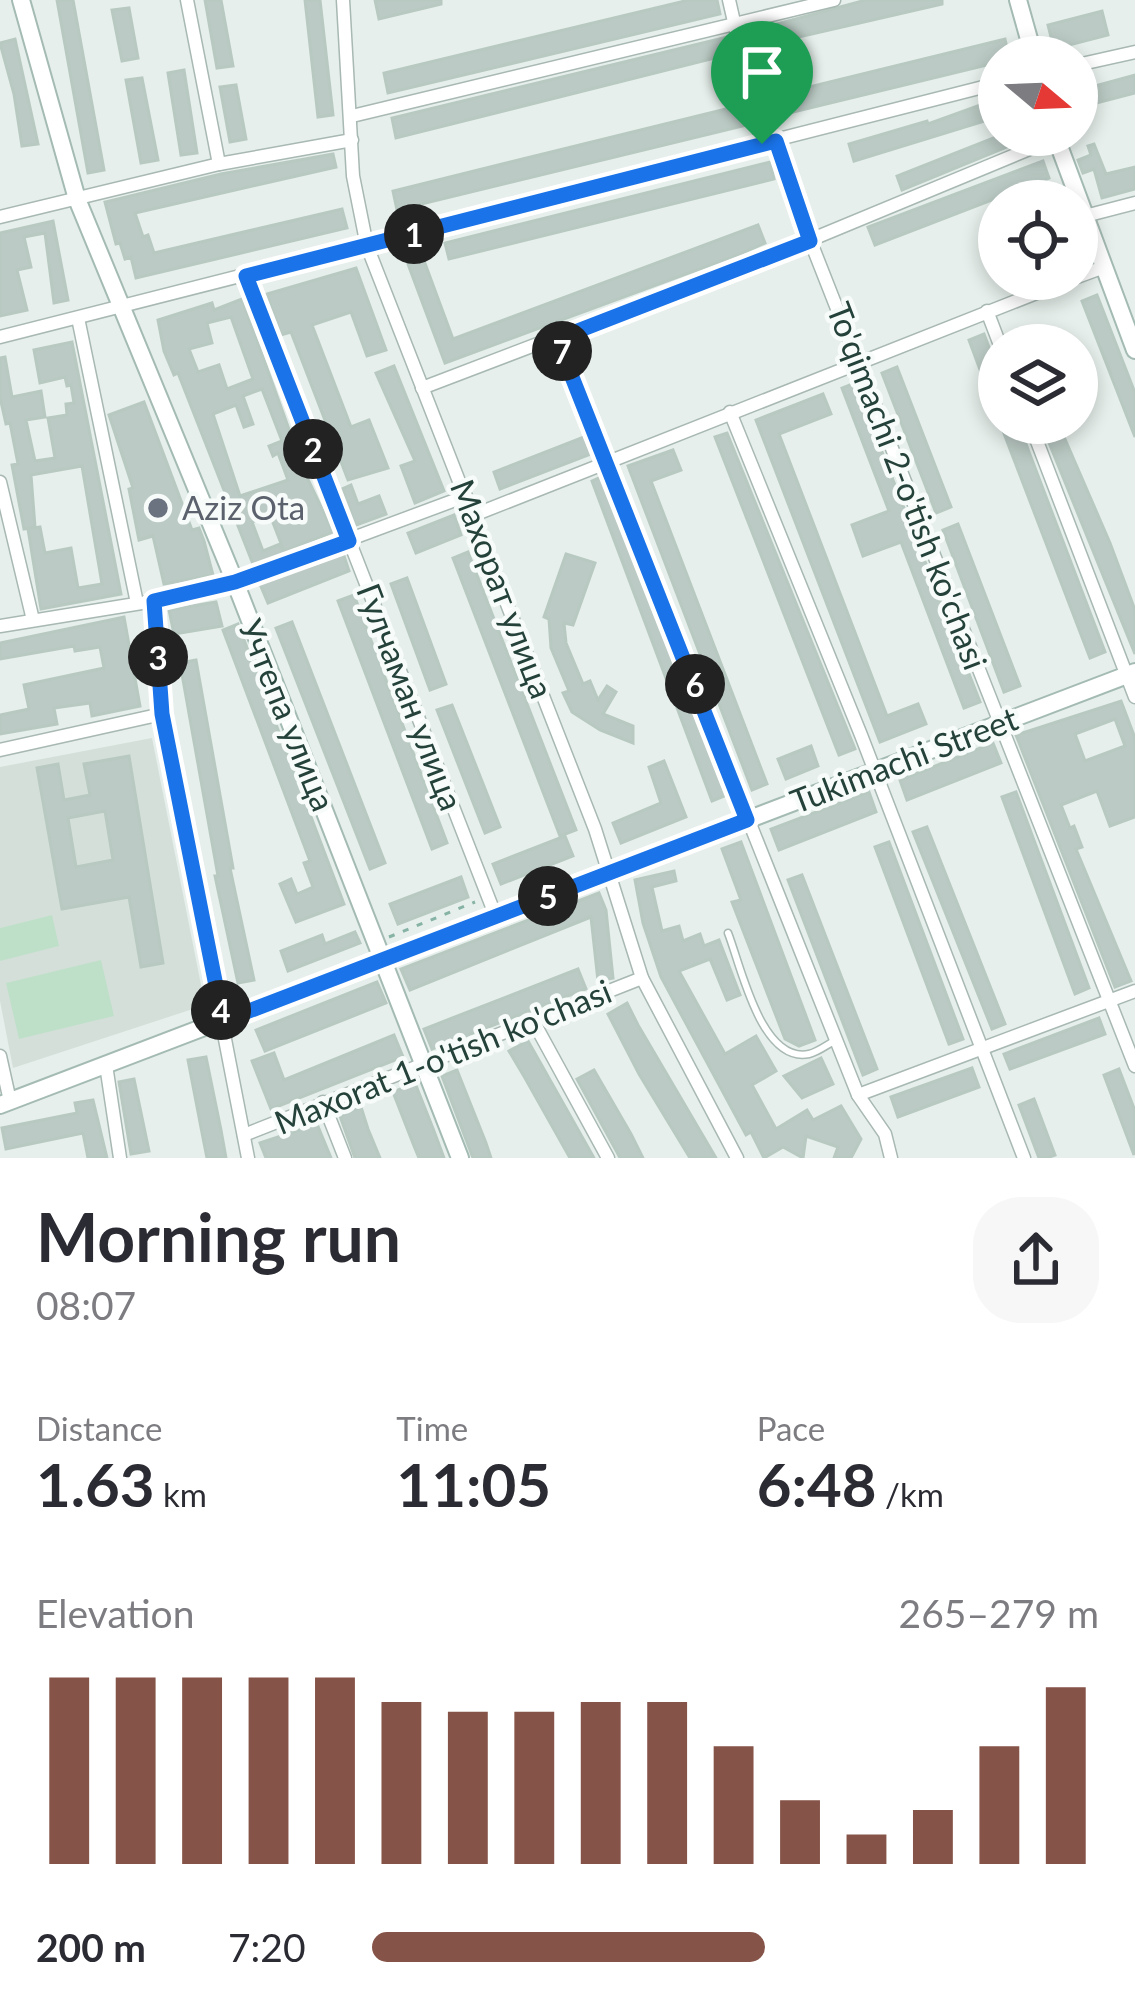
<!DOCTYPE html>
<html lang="en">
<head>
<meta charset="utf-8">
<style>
	:root { --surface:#fff; --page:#f7f7f7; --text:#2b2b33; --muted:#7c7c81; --accent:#855347 }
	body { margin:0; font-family:Lato,sans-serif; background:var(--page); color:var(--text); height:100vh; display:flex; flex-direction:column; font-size:45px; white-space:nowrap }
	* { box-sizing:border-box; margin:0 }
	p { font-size:39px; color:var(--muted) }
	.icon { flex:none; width:66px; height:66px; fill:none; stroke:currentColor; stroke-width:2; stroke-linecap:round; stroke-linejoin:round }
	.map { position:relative; height:1158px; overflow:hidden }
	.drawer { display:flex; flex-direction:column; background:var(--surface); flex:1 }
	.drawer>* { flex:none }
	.needle { width:78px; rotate:109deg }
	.controls { position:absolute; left:978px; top:36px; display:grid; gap:24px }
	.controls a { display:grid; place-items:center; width:120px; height:120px; border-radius:50%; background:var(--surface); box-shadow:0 6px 18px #0003; font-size:60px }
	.pin { position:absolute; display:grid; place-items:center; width:102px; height:102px; color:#fff; margin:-123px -51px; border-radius:50% 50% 50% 0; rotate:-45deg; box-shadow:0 0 12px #0007 }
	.pin .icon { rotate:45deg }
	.km { position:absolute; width:60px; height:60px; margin:-30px; border-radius:50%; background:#222; color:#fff; font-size:33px; line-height:60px; text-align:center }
	.round { display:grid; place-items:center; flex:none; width:126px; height:126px; border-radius:48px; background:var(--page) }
	.summary { display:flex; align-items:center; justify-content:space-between; height:204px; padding:0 36px }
	h1 { font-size:66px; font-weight:700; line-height:90px }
	.figures { display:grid; grid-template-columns:repeat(3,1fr); gap:18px; height:204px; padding:12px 36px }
	.figures div { display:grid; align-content:center }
	.figures b { font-size:60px; font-weight:700 }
	.figures small { font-size:33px; font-weight:400 }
	.figures p { font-size:33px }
	.chart { height:336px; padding:24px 36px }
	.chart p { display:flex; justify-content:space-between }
	.chart svg { width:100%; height:216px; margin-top:12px; stroke:var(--accent); stroke-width:6 }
	ul { padding:0 36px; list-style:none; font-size:39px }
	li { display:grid; grid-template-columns:192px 144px 1fr; align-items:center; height:90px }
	li i { height:30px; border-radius:15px; background:var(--accent) }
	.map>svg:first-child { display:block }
</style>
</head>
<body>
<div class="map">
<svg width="1135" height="1158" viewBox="0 0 1135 1158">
	<rect width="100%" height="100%" fill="#e6efeb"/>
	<!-- built -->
	<path fill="#d4dfda" d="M152 738 205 1005 13 1068 0 1001V767Z"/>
	<!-- green -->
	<g fill="#bfe0c8">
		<path d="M52 915 59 946 0 961V928Z"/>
		<path d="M101 960 114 1016 19 1039 6 983Z"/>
	</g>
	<!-- building -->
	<g fill="#bbcac4" stroke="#b8c9c2" stroke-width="3" fill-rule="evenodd">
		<path d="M57 0H73L104 170 88 173Z"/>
		<path d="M205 0H221L233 66 217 68Z"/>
		<path d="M305 0H320L333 115 318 117Z"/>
		<path d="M375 0H441V4L379 19Z"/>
		<path d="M689 0H717L720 14 388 93 384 73Z"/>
		<path d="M866 0H942V4L751 48 747 32Z"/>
		<path d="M129 8 138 58 122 61 112 10Z"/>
		<path d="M1102 11 1108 35 1054 49 1048 25Z"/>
		<path d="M727 37 731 54 396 138 392 118Z"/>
		<path d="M15 39 38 144 22 146 14 94 0 43Z"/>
		<path d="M1005 39 1009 57H999V62L777 116 772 96Z"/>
		<path d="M184 70 197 153 181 155 168 73Z"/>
		<path d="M1135 75V93L1077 108V91Z"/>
		<path d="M142 78 158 160 141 163 126 80Z"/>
		<path d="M236 85 246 139 230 142 220 87Z"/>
		<path d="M986 103 991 119 854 161 849 144 927 121 928 124Z"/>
		<path d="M742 105 747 125 397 210 393 191Z"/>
		<path d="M1001 135H1036L902 190 897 176Z"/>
		<path d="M1094 144 1106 174 1135 167V189L1102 198 1094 169 1083 173 1078 160 1091 155 1088 146Z"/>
		<path d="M333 154 336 167 135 213 143 237 148 235 154 253 342 209 347 228 136 278 131 257 125 259 120 243 116 244 105 202 221 174Z"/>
		<path d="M1043 161 1049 178 875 245 868 227Z"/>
		<path d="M770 162 774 179 449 259 445 243Z"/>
		<path d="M53 221 68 300 54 303 45 233 24 237 31 267 17 270 27 310 0 316V233Z"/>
		<path d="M758 225 765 243 740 254 445 363 408 264 423 258 453 339Z"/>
		<path d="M356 268 386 350 367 356 351 312 312 325 351 427 369 420 388 468 348 480 291 332 281 335 267 294Z"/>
		<path d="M1097 295 1135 393V437L1082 301Z"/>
		<path d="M242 299 304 471 333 532 284 551 270 515 252 522 263 551 280 544 283 553 253 564 178 373 174 375 164 351 158 320 212 303 214 310ZM231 317 253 379 227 389 219 365 198 372 189 349 212 343 207 323ZM262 389 282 441 269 446 273 456 278 453 288 480 240 496 213 414 236 405 244 427 253 424 243 396Z"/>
		<path d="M984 334 999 373 998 418 969 340Z"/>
		<path d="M72 342 121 594 41 609 28 529 40 527 45 553 71 548 78 588 102 584 82 466 31 475 35 527 24 529 12 465 18 464 10 423 6 424 0 397V358L5 357 12 397 41 391 45 417 26 420 35 461 55 458 48 418 67 415 66 404 74 403 71 385 67 386 65 377 40 383 34 350Z"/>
		<path d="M394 366 444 491 415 503 401 466 415 461 376 373Z"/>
		<path d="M897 367 951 507 936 513 882 373Z"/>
		<path d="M855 383 980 702 964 708 901 542 863 556 852 525 889 511 842 388Z"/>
		<path d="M823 394 831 414 779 434 887 716 918 704 926 724 880 742 756 420Z"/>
		<path d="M144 402 192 530 199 528 204 541 213 575 164 584 153 536 139 540 129 489 133 488 109 415Z"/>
		<path d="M1000 423H1018L1105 652 1090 658Z"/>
		<path d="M1041 423H1058L1110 543 1135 610V654Z"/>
		<path d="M727 433 855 749 839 755 715 437Z"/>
		<path d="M584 437 591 454 500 489 494 472Z"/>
		<path d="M673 450 681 470 651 481 767 784 752 790 628 466Z"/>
		<path d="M601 477 727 795 712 801 592 481Z"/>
		<path d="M351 485 358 504 379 496 386 514 356 525 342 489Z"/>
		<path d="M454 515 461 535 416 553 408 533Z"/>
		<path d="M958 524 1020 686 1004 692 943 530Z"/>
		<path d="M468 552 576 830 560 836 453 558Z"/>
		<path d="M343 553 349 571 268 603 260 584Z"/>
		<path d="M566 554 595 563 573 625 564 623 566 643 583 684 590 681 598 700 607 686 616 692 603 714 633 726V743L600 730 572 712 563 693 569 691 551 648 549 619 544 617Z"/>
		<path d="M407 578 446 684 430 690 391 584Z"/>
		<path d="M354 595 447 843 432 849 338 601Z"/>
		<path d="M216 602 222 626 174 634 169 610Z"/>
		<path d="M124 617 140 706 92 716 90 703 54 708 57 724 0 734V715L29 709 24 685 104 668 100 647 75 651 74 646 0 659V643Z"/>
		<path d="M292 622 385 863 370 869 276 628Z"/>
		<path d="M238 624 344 904 296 922 280 884 291 879 297 894 313 887 304 863 310 861 223 630Z"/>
		<path d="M196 660 233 868H230L254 980 238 983 215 876H218L180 663Z"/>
		<path d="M1121 701 1135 738V817L1110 826 1097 791 1061 805 1070 828 1074 826 1082 847 1076 849 1131 981 1115 987 1016 735ZM1115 719 1125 746 1085 761 1075 734Z"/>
		<path d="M452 705 500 827 485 833 437 710Z"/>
		<path d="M993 743 1001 763 907 800 900 780Z"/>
		<path d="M811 746 818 766 786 779 778 759Z"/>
		<path d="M129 756 163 963 141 967 129 897 62 909 37 768 58 764 64 800 90 795 84 764ZM105 811 113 860 76 867 68 818Z"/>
		<path d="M664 761 686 817 621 843 613 823 661 803 649 767Z"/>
		<path d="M869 792 876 812 779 850 771 829Z"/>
		<path d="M1016 792 1089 988 1075 994 1002 797Z"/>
		<path d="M927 827 1005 1024 992 1029 913 832Z"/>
		<path d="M565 836 573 856 501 884 493 864Z"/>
		<path d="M741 842 815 1040 799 1046 785 1039 732 902 741 900 722 849Z"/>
		<path d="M889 842 963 1039 949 1044 875 847Z"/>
		<path d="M674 871 676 881 652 887 662 931 679 926 683 941 700 934 704 946 719 940 740 995 727 1000 710 959 679 971 725 1054 756 1036 776 1071 752 1085 776 1129 807 1110 813 1120 841 1106 861 1139 851 1158H834L838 1147 806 1136 803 1158 783 1147 764 1158 751 1132 746 1135 661 977 643 923 635 880Z"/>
		<path d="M802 875 877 1069 863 1075 788 880Z"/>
		<path d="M461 877 468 897 398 924 390 904Z"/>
		<path d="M599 893 606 910 613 978 598 981 591 917 410 990 401 969Z"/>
		<path d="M355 932 360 943 288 971 281 951 322 935 325 944Z"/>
		<path d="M578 969 586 989 432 1049 424 1029Z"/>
		<path d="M377 982 386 1003 265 1051 256 1030Z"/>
		<path d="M627 1003 638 1025 716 1158H690L639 1074 608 1014Z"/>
		<path d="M1099 1018 1105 1034 1010 1069 1004 1054Z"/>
		<path d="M394 1035 403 1057 271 1109 252 1061 274 1053 284 1080Z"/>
		<path d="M528 1041 541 1064 594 1158H570L525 1078 509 1051Z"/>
		<path d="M206 1057 221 1130 226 1158H207L204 1143 188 1060Z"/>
		<path d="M821 1058 833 1084 802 1098 784 1076Z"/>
		<path d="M972 1068 979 1087 898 1117 891 1097Z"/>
		<path d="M1119 1069 1135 1111 1134 1155 1104 1075Z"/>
		<path d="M457 1070 486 1143 491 1158H473L442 1076Z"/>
		<path d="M594 1070 631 1134 643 1158H620L618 1154 577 1079Z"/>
		<path d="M134 1079 149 1151 131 1154 119 1082Z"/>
		<path d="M415 1083 434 1131 444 1158H419L414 1146 393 1092Z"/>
		<path d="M1034 1099 1055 1155 1047 1158H1039L1019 1105Z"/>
		<path d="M93 1100 107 1158H88L83 1133 6 1149 2 1128 77 1113 75 1103Z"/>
		<path d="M361 1107 368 1129 380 1158H355L340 1116Z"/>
		<path d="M317 1124 331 1158H266L260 1143Z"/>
	</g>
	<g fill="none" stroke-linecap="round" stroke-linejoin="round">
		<defs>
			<path id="lane" d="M728 933C741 966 761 1064 809 1054 818 1052 828 1044 836 1040"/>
			<g id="street">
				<path d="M187 0 219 164"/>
				<path d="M343 0 353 176 367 246 595 829 642 978 737 1158"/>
				<path d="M729 0 762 144"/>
				<path d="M1077 65 1135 52"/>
				<path d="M352 116 834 0"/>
				<path d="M776 141 810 240 1135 1066"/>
				<path d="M1085 216 1135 203"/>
				<path d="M0 217 219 164 352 140"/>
				<path d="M246 276 496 917"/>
				<path d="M1077 277 1104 267"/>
				<path d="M987 311 1000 345"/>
				<path d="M78 318 137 603"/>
				<path d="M0 337 999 83"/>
				<path d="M557 339 858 1095 885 1134 891 1158"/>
				<path d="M422 388 810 240 1056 138"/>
				<path d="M730 412 861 735 1024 1158"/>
				<path d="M1030 423 1135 697"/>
				<path d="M0 482 33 620"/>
				<path d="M474 515 1072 279"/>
				<path d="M154 601 162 714 248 1158"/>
				<path d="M0 626 154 601 235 582 466 496"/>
				<path d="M0 750 162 714"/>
				<path d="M532 1019 608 1158"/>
				<path d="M0 1056 10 1101"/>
				<path d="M106 1065 120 1158"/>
				<path d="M858 1095 1135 991"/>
				<path d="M323 1102 345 1158"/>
				<path d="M244 1135 642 978"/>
			</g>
			<g id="secondary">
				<path d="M21 0 77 199 235 582 460 1158"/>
				<path d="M1018 0 1034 57"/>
				<path d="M1055 135 1135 350"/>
				<path d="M0 1105 1135 672"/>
			</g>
		</defs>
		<!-- lane casing -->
		<use href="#lane" stroke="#a8b8b2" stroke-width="9"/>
		<!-- street casing -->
		<use href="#street" stroke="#a8b8b2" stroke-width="15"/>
		<!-- secondary casing -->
		<use href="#secondary" stroke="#a4bbb3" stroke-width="20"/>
		<!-- path -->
		<path stroke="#86b3a5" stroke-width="3" stroke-dasharray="6 9" stroke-linecap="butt" d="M389 937 475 902"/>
		<!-- lane -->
		<use href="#lane" stroke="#fff" stroke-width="6"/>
		<!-- street -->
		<use href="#street" stroke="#fff" stroke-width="12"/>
		<!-- secondary -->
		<use href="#secondary" stroke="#fff" stroke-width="16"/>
	</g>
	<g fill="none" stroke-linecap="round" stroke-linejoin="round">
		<defs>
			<path id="route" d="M776 141 810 241 557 339 747 820 223 1021 162 714 154 601 235 582 349 541 246 276Z"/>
		</defs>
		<!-- route casing -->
		<use href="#route" stroke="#fff" stroke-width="24"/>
		<!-- route -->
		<use href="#route" stroke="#1a73e8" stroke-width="15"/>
	</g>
	<!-- markers -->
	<circle fill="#6b7280" stroke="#f7fbf9" stroke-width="4.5" cx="158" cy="508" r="12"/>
	<g text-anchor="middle" stroke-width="9" stroke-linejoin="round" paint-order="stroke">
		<!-- street labels -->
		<g font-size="33" fill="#24423a" stroke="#f7fbf9">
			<text transform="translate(907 486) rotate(69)" y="12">To'qimachi 2-o'tish ko'chasi</text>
			<text transform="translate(502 589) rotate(69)" y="12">Махорат улица</text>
			<text transform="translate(410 697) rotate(69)" y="12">Гулчаман улица</text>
			<text transform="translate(287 715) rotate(68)" y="12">Учтепа улица</text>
			<text transform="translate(904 760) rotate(-21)" y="12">Tukimachi Street</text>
			<text transform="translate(443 1057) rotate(-22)" y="12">Maxorat 1-o'tish ko'chasi</text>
		</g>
		<!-- worship labels -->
		<g font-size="33" fill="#5b616d" stroke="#f7fbf9" text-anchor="start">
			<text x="182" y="520">Aziz Ota</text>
		</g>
	</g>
</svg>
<div class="controls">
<a><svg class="needle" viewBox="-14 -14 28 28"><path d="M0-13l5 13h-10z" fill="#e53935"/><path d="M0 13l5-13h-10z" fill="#7c7c81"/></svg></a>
<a><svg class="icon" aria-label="locate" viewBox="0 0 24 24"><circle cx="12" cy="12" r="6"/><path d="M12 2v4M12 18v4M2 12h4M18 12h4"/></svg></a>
<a><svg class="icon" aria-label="layers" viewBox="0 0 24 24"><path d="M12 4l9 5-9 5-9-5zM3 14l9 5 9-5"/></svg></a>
</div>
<div class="pin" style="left:762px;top:144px;background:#1e9e55"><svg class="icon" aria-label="arrive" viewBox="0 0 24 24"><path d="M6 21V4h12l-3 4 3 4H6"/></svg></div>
<b class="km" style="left:414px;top:234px">1</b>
<b class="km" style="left:313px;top:449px">2</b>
<b class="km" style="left:158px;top:657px">3</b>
<b class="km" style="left:221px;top:1010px">4</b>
<b class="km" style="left:548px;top:896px">5</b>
<b class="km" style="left:695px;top:684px">6</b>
<b class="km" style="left:562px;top:351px">7</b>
</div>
<section class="drawer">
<div class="summary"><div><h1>Morning run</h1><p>08:07</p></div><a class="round"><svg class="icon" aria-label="share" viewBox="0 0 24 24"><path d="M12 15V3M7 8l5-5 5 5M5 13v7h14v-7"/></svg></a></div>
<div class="figures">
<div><p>Distance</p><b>1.63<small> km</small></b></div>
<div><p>Time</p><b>11:05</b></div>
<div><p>Pace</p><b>6:48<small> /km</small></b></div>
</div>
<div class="chart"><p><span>Elevation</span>265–279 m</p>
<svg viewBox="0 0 160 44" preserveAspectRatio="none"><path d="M5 44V6M15 44V6M25 44V6M35 44V6M45 44V6M55 44V11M65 44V13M75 44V13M85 44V11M95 44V11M105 44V20M115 44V31M125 44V38M135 44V33M145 44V20M155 44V8"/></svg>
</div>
<ul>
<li><b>200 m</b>7:20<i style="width:54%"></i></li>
</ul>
</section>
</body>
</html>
